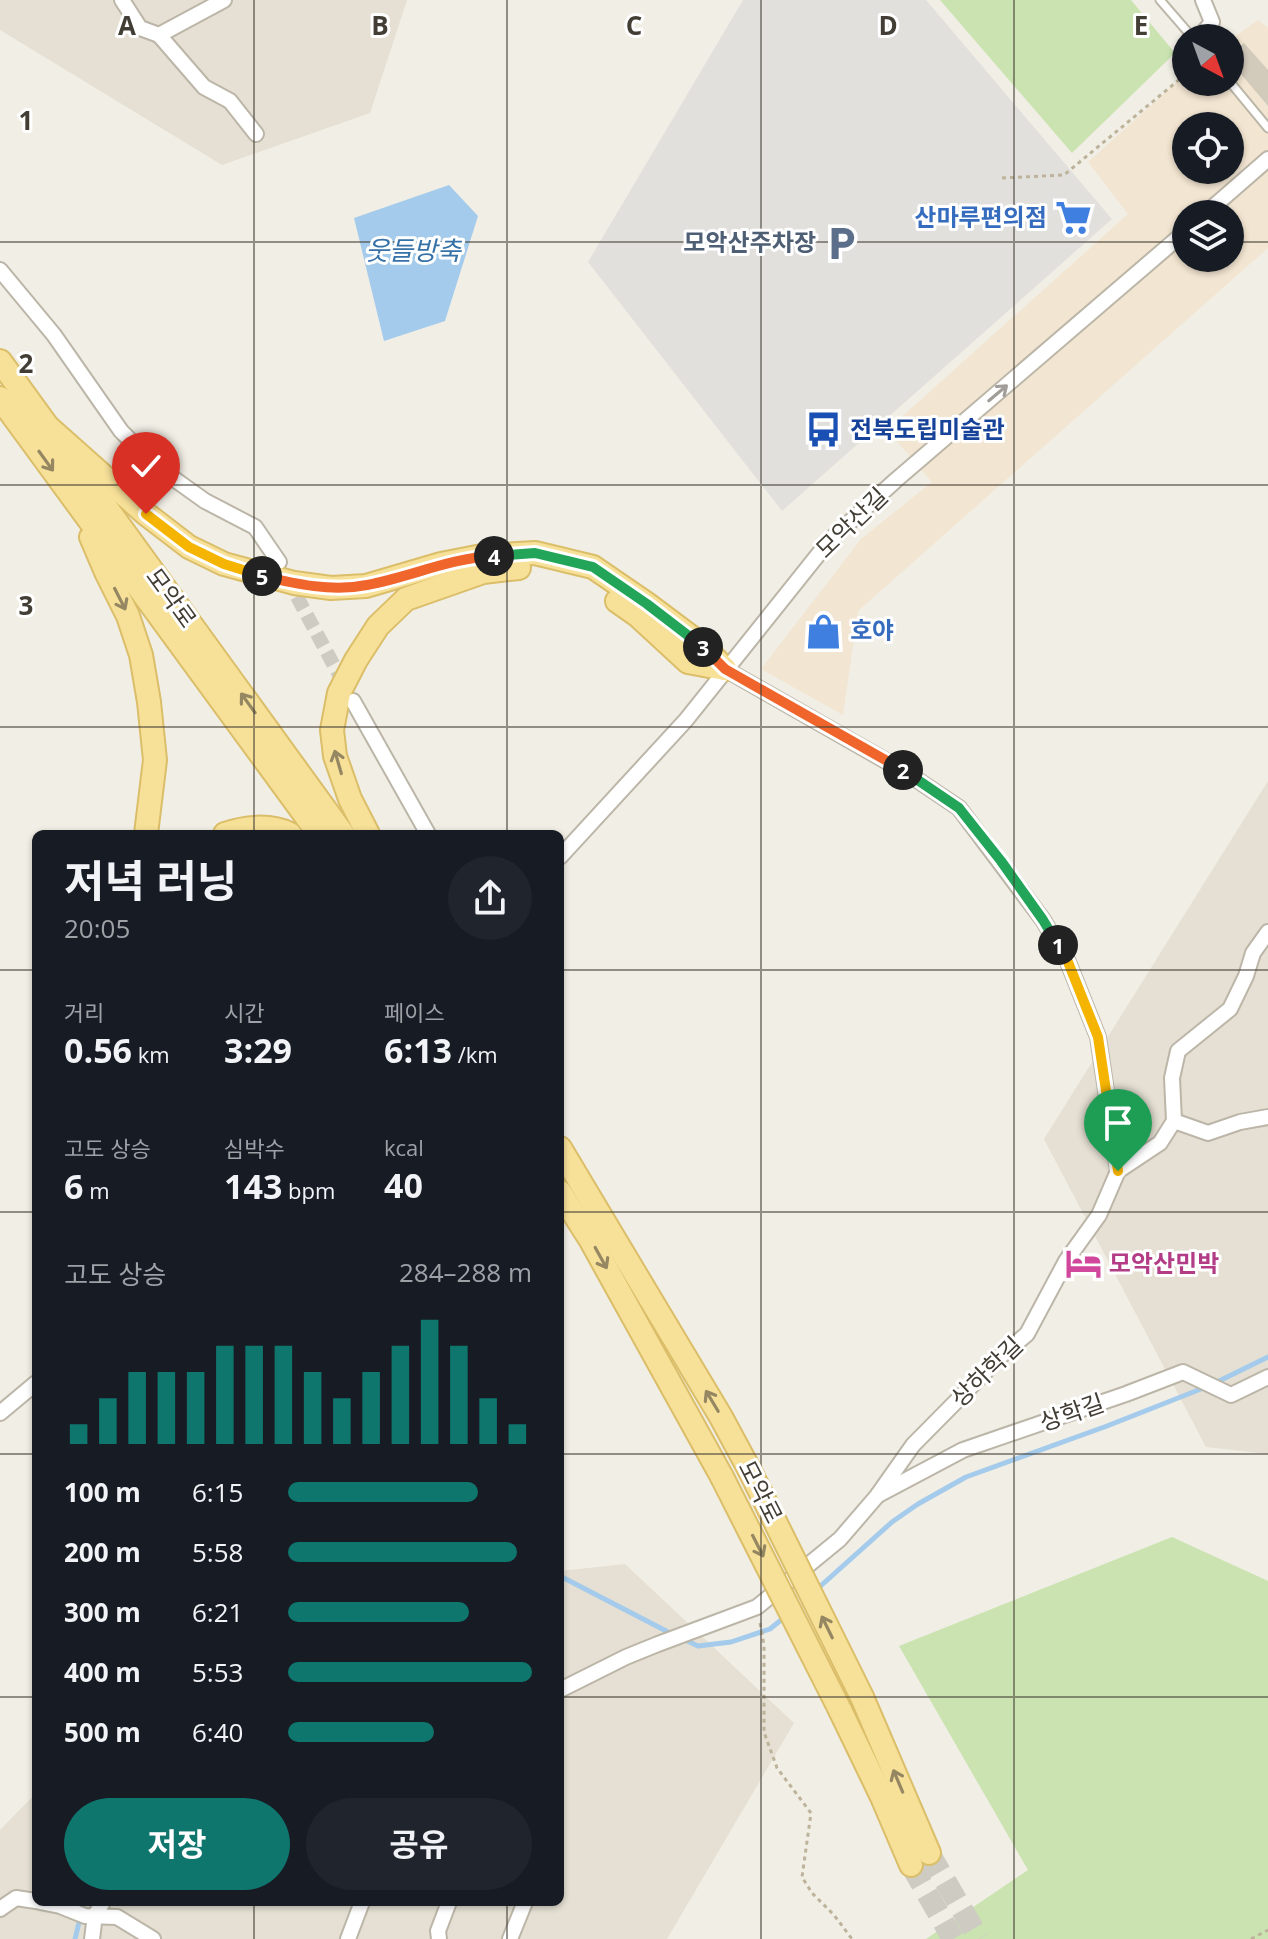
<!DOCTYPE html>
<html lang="ko">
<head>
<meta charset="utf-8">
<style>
	:root { --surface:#171b24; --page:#20242c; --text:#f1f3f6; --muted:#9ea1a6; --accent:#0f766e }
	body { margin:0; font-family:"Open Sans","Noto Sans KR",sans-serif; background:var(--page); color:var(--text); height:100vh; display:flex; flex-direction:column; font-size:30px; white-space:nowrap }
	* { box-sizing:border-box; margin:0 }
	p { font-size:26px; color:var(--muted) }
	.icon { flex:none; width:44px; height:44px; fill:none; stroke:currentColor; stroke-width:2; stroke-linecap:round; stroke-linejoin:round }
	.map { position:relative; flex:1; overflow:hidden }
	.side { position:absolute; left:32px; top:830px; width:532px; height:1076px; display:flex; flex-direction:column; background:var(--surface); border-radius:12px; box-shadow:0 2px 6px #0004 }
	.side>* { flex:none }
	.needle { width:52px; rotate:139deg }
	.buttons { position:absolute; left:1172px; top:24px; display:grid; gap:16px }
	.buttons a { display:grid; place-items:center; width:72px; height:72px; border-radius:50%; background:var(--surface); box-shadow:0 2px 6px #0004; font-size:40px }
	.pin { position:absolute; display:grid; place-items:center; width:68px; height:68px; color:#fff; margin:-82px -34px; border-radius:50% 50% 50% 0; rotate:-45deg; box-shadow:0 0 8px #0007 }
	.pin .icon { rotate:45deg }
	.km { position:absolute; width:40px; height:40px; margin:-20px; border-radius:50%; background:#222; color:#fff; font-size:22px; line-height:40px; text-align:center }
	.round { display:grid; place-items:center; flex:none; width:84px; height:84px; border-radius:42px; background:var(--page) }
	.overview { display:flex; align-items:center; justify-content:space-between; height:136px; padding:0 32px }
	h1 { font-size:44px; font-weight:700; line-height:60px }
	.figures { display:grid; grid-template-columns:repeat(3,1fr); gap:12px; height:136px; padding:8px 32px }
	.figures div { display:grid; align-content:center }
	.figures b { font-size:34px; font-weight:700 }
	.figures small { font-size:22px; font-weight:400 }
	.figures p { font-size:22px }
	.chart { height:224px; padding:16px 32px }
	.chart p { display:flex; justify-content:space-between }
	.chart svg { width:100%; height:144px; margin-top:8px; stroke:var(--accent); stroke-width:6 }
	.button { display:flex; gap:16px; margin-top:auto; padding:16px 32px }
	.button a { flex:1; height:92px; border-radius:48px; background:var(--accent); color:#fff; font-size:32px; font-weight:700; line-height:92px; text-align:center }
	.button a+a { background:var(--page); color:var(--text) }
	ul { padding:0 32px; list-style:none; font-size:26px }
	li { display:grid; grid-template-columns:128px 96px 1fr; align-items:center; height:60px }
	li i { height:20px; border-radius:10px; background:var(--accent) }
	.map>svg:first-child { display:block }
</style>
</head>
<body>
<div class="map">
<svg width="1268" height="1939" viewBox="0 0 1268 1939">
	<rect width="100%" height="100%" fill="#f1eee5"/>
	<!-- residential -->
	<g fill="#e5e0d3">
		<path d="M0 0H407L370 113 222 165 0 30Z"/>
		<path d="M1268 781V1454L1206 1447 1044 1139Z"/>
		<path d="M625 1564 794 1723 667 1939H0V1830L36 1793V1902H560V1571Z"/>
	</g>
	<!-- commercial -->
	<path fill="#f2e5d1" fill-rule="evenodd" d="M1258 20 1268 28V248L858 611 843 715 761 669 861 539 932 482 887 430 1128 214 1088 162 1186 74V82H1230V40ZM1186 126H1230V170H1186ZM1186 214H1230V258H1186Z"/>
	<!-- green -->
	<g fill="#cae3b0">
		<path d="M940 0H1131L1175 53 1072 153Z"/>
		<path d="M1172 1537 1268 1581V1939H926L1028 1870 899 1646Z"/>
	</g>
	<!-- parking -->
	<path fill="#e2e0dd" d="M743 0H926L1112 219 782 511 588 262Z"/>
	<!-- water -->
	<path fill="#a4cbeb" d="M449 185 478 216 445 321 384 341 354 218Z"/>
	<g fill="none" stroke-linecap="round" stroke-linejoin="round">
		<!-- stream -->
		<g stroke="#a4cbeb" stroke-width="5">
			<path d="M1215 1383 1268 1357"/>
			<path d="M560 1576 672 1634"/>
			<path d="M815 1591 892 1522 918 1504 966 1477 1107 1426 1206 1387"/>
			<path d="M681 1638 698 1646 731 1642 770 1629 786 1616"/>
			<path d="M75 1939 84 1902"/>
		</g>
	</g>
	<!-- building -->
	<path fill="#d2cabb" d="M1244 43 1268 70V106L1230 61V56Z"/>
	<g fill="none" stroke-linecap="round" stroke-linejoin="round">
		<!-- street-tunnel -->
		<path stroke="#cecbc2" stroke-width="14" stroke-dasharray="14 7" stroke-linecap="butt" d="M287 578 345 686"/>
		<!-- primary-tunnel -->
		<g stroke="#cecbc2" stroke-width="22" stroke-dasharray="22 11" stroke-linecap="butt">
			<path d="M929 1853 979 1939"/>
			<path d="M911 1865 953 1939"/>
		</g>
		<defs>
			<g id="lane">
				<path d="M1160 0 1193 38"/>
				<path d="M1230 82 1268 128"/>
			</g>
			<g id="street">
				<path d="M122 0 140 28 159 35 224 0"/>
				<path d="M159 35 204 87 230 101 256 134"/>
				<path d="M1199 38 1212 22 1203 0"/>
				<path d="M1205 214 1268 159"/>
				<path d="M0 270 54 335 121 431 156 466 205 501 255 527 279 562"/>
				<path d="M725 669 907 773 959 808 1043 920 1068 962 1098 1037 1118 1171"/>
				<path d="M353 701 428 834"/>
				<path d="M560 857 686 720 829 541 896 480 1186 231"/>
				<path d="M1174 1121 1208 1133 1240 1122 1268 1117"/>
				<path d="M0 1413 36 1383"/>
				<path d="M878 1495 963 1450 1126 1394 1183 1372 1231 1395 1268 1377"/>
				<path d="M560 1690 626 1657 658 1644 757 1607 840 1539 877 1496 913 1445 1003 1354 1027 1334 1066 1261 1099 1215 1118 1171 1160 1143 1174 1121 1172 1078 1178 1051 1230 1009 1246 976 1253 953 1268 932"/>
				<path d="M40 1902 60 1906 85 1916 117 1917 153 1939"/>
				<path d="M0 1909 16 1898 36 1901"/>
				<path d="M92 1939 95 1915 103 1902"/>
				<path d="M348 1939 362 1902"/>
				<path d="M439 1939 438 1931 449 1902"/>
				<path d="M510 1939 525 1902"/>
			</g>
			<g id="primary">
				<path d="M0 361 343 834"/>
				<path d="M0 398 319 834"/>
				<path d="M47 426 146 514 189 547 224 564 294 583 331 588 366 586 441 564 482 556 535 553 593 567 647 604 703 646 725 669"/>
				<path d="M91 537 106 572 128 616 141 655 149 702 155 760 146 834"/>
				<path d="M617 601 637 615 688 662 725 669"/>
				<path d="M225 834C245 827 270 824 290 834"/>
				<path d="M368 834 350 799 335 756 332 730 339 693 356 660 378 626 406 599 483 572 519 568"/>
				<path d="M560 1148 721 1417 749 1469"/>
				<path d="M560 1192 590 1239 722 1477"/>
				<path d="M862 1697 929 1853"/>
				<path d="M840 1710 882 1797 911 1865"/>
			</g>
		</defs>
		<!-- lane casing -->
		<use href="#lane" stroke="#bcb6a8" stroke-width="11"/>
		<!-- street casing -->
		<use href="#street" stroke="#bcb6a8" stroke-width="18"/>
		<!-- primary casing -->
		<use href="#primary" stroke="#dbbe69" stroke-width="26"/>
		<!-- path -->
		<g stroke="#bdb29a" stroke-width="3" stroke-dasharray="4 4" stroke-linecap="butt">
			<path d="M1002 178 1064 175 1186 74"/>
			<path d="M760 1623 764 1645V1732L777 1768 811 1813 802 1877 812 1893 834 1915 852 1939"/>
			<path d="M1251 1939 1268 1930"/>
		</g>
		<!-- lane -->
		<use href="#lane" stroke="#fff" stroke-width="7"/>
		<!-- street -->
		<use href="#street" stroke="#fff" stroke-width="14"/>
		<!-- primary -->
		<use href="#primary" stroke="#f7e098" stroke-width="22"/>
		<defs>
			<g id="primary-bridge">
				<path d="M749 1469 862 1697"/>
				<path d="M722 1477 840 1710"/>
			</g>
		</defs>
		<!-- primary-bridge casing -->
		<use href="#primary-bridge" stroke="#dbbe69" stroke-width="26" stroke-linecap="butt"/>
		<!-- primary-bridge -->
		<use href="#primary-bridge" stroke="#f7e098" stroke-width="22"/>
	</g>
	<!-- one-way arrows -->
	<defs><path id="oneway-shaft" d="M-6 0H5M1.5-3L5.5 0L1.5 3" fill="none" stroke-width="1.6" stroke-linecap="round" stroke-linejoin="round" transform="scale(2)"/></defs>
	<use stroke="#a19e9a" href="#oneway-shaft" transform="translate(998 393) rotate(-40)"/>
	<g stroke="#948762">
		<use href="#oneway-shaft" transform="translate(46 461) rotate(54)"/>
		<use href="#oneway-shaft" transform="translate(120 599) rotate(63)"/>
		<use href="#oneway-shaft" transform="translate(248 703) rotate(-126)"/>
		<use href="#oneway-shaft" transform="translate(338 762) rotate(-106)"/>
		<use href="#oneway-shaft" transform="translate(601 1258) rotate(61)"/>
		<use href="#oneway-shaft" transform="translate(712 1401) rotate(-121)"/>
		<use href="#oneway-shaft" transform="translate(758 1546) rotate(63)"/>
		<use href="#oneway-shaft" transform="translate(827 1627) rotate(-116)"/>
		<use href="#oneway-shaft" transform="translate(898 1781) rotate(-113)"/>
	</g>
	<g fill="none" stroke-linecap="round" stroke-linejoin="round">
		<defs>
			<path id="split-1" d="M1058 945 1068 962 1098 1037 1118 1171"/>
			<path id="split-2" d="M903 770 959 808 1001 861 1043 920 1058 945"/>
			<path id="split-3" d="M703 647 725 669 903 770"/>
			<path id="split-4" d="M494 556 535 553 593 567 647 604 703 647"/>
			<path id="split-5" d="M262 576C296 584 332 592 367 585 410 577 450 558 494 556"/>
			<path id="split-6" d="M146 514 189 547 224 564 262 576"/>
		</defs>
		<!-- split-1 casing -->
		<use href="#split-1" stroke="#fff" stroke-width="16"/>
		<!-- split-2 casing -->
		<use href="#split-2" stroke="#fff" stroke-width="16"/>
		<!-- split-3 casing -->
		<use href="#split-3" stroke="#fff" stroke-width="16"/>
		<!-- split-4 casing -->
		<use href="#split-4" stroke="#fff" stroke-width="16"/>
		<!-- split-5 casing -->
		<use href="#split-5" stroke="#fff" stroke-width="16"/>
		<!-- split-6 casing -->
		<use href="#split-6" stroke="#fff" stroke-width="16"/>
		<!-- split-1 -->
		<use href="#split-1" stroke="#f5b400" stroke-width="10"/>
		<!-- split-2 -->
		<use href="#split-2" stroke="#22a559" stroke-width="10"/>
		<!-- split-3 -->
		<use href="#split-3" stroke="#f0652b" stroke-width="10"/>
		<!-- split-4 -->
		<use href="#split-4" stroke="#22a559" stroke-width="10"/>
		<!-- split-5 -->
		<use href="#split-5" stroke="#f0652b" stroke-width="10"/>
		<!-- split-6 -->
		<use href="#split-6" stroke="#f5b400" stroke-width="10"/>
	</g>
	<!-- grid -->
	<path fill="none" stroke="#433e35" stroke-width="2" stroke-opacity="0.55" d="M254 0V834M507 0V834M761 0V1939M1014 0V1939M0 242H1186M1230 242H1268M0 485H1268M0 727H1268M0 970H36M560 970H1268M0 1212H36M560 1212H1268M0 1454H36M560 1454H1268M0 1697H36M560 1697H1268M254 1902V1939M507 1902V1939"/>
	<!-- icons -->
	<defs>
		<symbol id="supermarket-bare" viewBox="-9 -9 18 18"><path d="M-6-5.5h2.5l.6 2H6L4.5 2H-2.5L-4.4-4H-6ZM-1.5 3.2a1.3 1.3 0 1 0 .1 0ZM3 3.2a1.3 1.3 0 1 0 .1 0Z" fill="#3f7fe0" stroke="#fff" stroke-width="2.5" paint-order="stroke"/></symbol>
		<symbol id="parking-bare" viewBox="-9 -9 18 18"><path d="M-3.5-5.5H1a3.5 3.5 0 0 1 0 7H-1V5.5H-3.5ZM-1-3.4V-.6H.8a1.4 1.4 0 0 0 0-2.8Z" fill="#5c6f8a" stroke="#fff" stroke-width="2.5" paint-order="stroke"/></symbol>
		<symbol id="bus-bare" viewBox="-9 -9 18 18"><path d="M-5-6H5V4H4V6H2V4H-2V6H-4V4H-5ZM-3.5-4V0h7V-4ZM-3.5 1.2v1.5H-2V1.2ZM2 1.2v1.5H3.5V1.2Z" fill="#1a4fb4" stroke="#fff" stroke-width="2.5" paint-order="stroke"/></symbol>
		<symbol id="shop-bare" viewBox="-9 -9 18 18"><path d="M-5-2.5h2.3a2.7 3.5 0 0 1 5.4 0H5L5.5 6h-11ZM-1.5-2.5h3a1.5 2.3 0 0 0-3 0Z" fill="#3f7fe0" stroke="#fff" stroke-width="2.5" paint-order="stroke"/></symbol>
		<symbol id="hotel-bare" viewBox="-9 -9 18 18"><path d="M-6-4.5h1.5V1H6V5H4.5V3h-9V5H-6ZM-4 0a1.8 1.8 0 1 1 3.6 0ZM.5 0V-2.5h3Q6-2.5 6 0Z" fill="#d1479c" stroke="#fff" stroke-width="2.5" paint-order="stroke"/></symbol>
	</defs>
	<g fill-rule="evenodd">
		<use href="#supermarket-bare" x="1048" y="192" width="51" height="51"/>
		<use href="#parking-bare" x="816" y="218" width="51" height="51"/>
		<use href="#bus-bare" x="798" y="404" width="51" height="51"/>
		<use href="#shop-bare" x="798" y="606" width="51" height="51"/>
		<use href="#hotel-bare" x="1058" y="1238" width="51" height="51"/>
	</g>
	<g text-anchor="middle" stroke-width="6" stroke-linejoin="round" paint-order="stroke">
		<!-- shop labels -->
		<g font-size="24" font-weight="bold" fill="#366cbe" stroke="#fff" text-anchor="end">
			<text x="1047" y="226">산마루편의점</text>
			<text x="850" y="639" text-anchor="start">호야</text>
		</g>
		<!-- service labels -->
		<g font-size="24" font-weight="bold" fill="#4e5e75" stroke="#fff" text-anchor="end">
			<text x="816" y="251">모악산주차장</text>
		</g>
		<!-- transit labels -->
		<g font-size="24" font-weight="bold" fill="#164399" stroke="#fff" text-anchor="start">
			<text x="850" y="438">전북도립미술관</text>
		</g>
		<!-- street labels -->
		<g font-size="24" fill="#433e35" stroke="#fff">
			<text transform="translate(852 523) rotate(-44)" y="8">모악산길</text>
			<text transform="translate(171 598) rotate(54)" y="8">모악로</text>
			<text transform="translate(987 1372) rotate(-44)" y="8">상하학길</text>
			<text transform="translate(1072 1413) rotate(-19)" y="8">상학길</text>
			<text transform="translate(760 1492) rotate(63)" y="8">모악로</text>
		</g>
		<!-- hotel labels -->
		<g font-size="24" font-weight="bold" fill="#b23c85" stroke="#fff" text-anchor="start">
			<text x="1109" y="1272">모악산민박</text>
		</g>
		<!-- water labels -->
		<g font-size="26" font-style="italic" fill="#3672a7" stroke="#fff">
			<text x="413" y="260">웃들방축</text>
		</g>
	</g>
	<g font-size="26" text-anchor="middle" font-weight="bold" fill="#433e35" stroke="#fff" stroke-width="6" stroke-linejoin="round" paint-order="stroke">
		<text x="127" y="35">A</text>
		<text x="380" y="35">B</text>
		<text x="634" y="35">C</text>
		<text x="888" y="35">D</text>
		<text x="1141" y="35">E</text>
		<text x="26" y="130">1</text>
		<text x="26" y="373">2</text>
		<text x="26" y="615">3</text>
	</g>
</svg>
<div class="buttons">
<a><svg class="needle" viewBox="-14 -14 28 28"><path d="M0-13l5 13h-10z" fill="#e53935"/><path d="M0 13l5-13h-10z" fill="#9ea1a6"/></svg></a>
<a><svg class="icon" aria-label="locate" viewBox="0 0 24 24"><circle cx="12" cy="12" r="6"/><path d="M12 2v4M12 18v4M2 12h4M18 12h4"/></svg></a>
<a><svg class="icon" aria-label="layers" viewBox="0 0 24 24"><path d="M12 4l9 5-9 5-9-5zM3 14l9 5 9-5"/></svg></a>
</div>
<div class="pin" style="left:1118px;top:1171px;background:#1e9e55"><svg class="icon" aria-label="arrive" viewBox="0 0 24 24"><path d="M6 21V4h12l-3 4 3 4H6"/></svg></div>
<div class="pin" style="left:146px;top:514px;background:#d93025"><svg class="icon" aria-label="check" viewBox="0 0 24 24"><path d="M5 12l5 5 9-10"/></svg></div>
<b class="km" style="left:1058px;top:945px">1</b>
<b class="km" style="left:903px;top:770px">2</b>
<b class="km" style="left:703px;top:647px">3</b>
<b class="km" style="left:494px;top:556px">4</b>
<b class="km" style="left:262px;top:576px">5</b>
<section class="side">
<div class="overview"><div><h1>저녁 러닝</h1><p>20:05</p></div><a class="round"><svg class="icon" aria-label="share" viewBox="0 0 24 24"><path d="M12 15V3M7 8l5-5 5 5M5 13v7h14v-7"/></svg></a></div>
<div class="figures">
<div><p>거리</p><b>0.56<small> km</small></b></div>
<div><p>시간</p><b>3:29</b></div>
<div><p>페이스</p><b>6:13<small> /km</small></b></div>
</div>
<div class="figures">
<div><p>고도 상승</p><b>6<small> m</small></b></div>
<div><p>심박수</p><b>143<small> bpm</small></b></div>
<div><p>kcal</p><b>40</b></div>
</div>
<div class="chart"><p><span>고도 상승</span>284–288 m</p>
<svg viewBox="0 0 160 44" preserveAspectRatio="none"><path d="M5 44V38M15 44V30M25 44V22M35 44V22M45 44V22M55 44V14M65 44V14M75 44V14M85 44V22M95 44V30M105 44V22M115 44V14M125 44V6M135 44V14M145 44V30M155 44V38"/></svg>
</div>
<ul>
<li><b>100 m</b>6:15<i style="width:78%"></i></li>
<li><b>200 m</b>5:58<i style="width:94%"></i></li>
<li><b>300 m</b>6:21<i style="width:74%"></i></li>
<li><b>400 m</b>5:53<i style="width:100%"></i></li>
<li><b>500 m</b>6:40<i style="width:60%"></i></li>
</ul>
<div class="button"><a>저장</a><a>공유</a></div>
</section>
</div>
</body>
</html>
